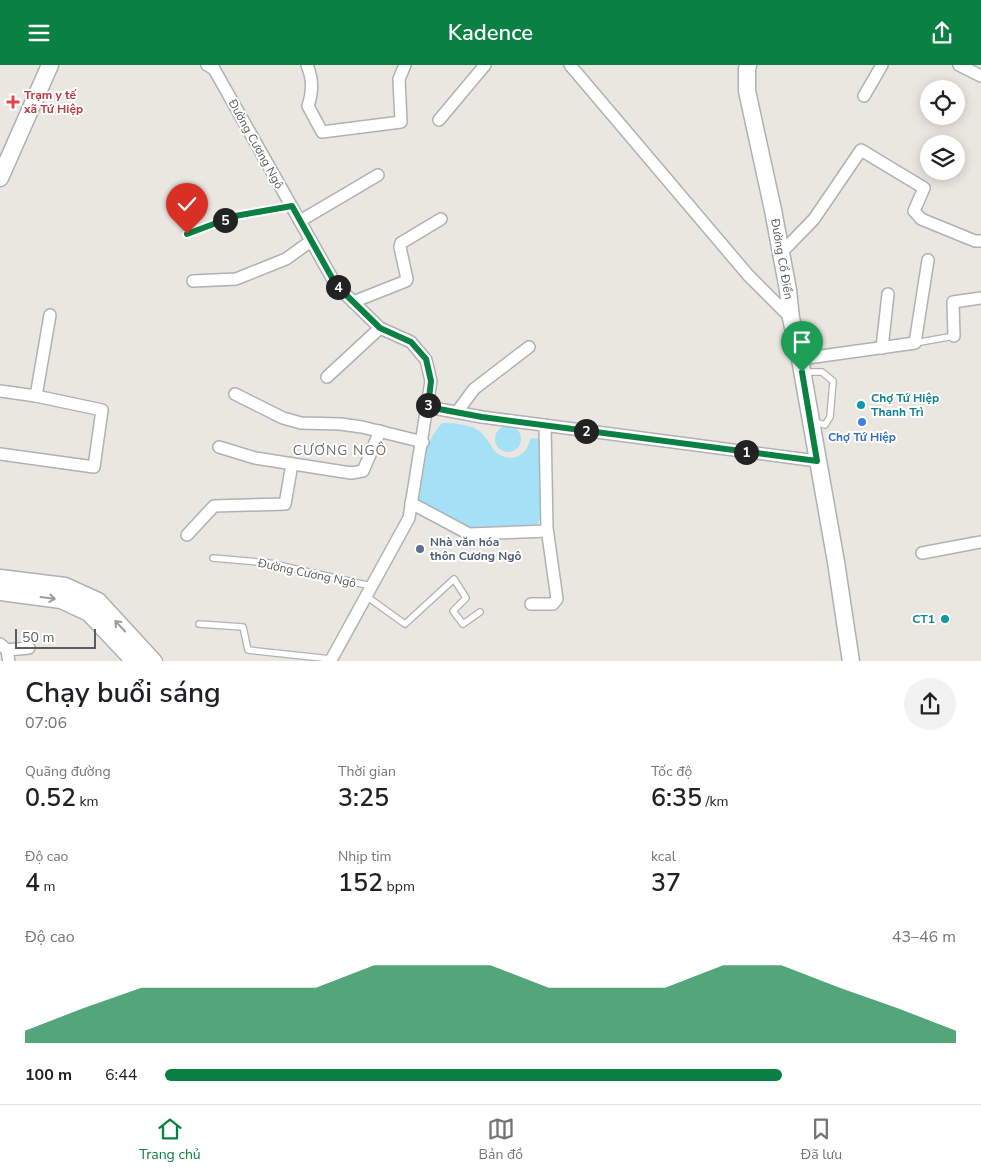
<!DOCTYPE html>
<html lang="vi">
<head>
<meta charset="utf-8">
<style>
	:root { --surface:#fff; --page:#f2f2f2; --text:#202124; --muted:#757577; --line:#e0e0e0; --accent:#0b8043 }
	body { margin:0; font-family:"Nunito Sans",sans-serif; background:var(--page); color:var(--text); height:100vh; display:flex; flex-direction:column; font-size:19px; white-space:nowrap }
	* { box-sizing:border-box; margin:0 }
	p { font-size:16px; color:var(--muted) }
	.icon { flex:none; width:28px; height:28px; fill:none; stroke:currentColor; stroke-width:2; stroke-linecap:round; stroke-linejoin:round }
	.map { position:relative; height:596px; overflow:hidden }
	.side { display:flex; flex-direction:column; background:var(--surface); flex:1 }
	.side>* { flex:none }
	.tools { position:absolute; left:920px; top:15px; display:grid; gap:10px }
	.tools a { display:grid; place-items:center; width:45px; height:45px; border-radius:50%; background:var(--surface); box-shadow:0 2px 12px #0003; font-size:25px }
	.scale { position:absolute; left:15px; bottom:12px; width:81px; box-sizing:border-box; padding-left:5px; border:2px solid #595d60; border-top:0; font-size:14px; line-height:18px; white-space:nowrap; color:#595d60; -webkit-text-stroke:4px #fff; paint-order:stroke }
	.pin { position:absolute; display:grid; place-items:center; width:42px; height:42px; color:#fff; margin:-51px -21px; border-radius:50% 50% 50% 0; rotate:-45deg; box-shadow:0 0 5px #0007 }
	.pin .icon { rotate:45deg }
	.km { position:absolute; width:25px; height:25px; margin:-12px; border-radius:50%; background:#222; color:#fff; font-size:14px; line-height:25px; text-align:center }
	.round { display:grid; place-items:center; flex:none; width:52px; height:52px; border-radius:26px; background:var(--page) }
	.head { display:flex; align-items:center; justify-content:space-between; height:85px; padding:0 25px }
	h1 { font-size:28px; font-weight:600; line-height:38px }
	.metrics { display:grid; grid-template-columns:repeat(3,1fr); gap:8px; height:85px; padding:5px 25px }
	.metrics div { display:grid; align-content:center }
	.metrics b { font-size:25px; font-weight:600 }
	.metrics small { font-size:14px; font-weight:400 }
	.metrics p { font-size:14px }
	.chart { height:140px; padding:10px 25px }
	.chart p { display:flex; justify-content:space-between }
	.chart svg { width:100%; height:90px; margin-top:5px; fill:var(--accent); opacity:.7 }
	ul { padding:0 25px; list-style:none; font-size:16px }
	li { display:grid; grid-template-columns:80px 60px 1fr; align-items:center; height:38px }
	li i { height:12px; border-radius:6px; background:var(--accent) }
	header { display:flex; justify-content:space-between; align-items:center; height:65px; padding:0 25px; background:var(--accent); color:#fff; font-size:22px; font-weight:600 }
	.dock { display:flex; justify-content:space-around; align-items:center; height:70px; border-top:1px solid var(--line); background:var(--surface); font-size:14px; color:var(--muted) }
	.dock a { display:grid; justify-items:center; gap:2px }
	.dock .on { color:var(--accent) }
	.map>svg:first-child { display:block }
</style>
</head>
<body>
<header><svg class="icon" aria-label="menu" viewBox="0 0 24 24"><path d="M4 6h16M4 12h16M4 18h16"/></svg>Kadence<svg class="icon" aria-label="share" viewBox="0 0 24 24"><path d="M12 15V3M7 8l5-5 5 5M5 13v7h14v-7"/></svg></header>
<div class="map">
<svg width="981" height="597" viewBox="0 0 981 597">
	<rect width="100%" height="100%" fill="#eae6e0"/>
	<!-- water -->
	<g fill="#a4e0f6">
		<path d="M442 358C453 358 467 359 476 364 485 369 488 377 494 385 501 394 516 396 524 387 528 383 529 378 531 373L539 374C541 401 548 434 538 459L464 464 418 435C418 416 422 391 431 374 434 368 438 363 442 358Z"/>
		<circle cx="508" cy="374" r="13"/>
	</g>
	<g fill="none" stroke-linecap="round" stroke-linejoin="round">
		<defs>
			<g id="lane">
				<path d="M187 169 235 151 292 141"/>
				<path d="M915 278 954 271"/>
				<path d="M804 307H822L833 316 830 352 825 360 812 356"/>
				<path d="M213 493 269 498 371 521"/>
				<path d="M366 531 405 559 454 514 466 533 453 546 463 559 480 547"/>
				<path d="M199 559 243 562 248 585 331 594"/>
			</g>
			<g id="street">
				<path d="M207 0 214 4 336 220 380 263 411 277 426 295 431 316 409 453 330 597"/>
				<path d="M307 0C313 14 313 27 308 41L322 67 401 57 399 14 405 0"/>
				<path d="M570 0 748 210 791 253"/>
				<path d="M959 0 981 11"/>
				<path d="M864 31 882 0"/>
				<path d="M439 55 485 0"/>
				<path d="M300 156 378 110"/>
				<path d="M781 188 814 154 861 85 924 123 914 146 921 154 975 176H981"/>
				<path d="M193 216 236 214 286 194 311 176"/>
				<path d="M353 237 406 216 407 214 400 182 401 178 441 154"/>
				<path d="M954 271 953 237 981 233"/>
				<path d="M882 283 888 229"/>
				<path d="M800 294 915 278 928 195"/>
				<path d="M327 312 380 263"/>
				<path d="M0 326 36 331 102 345 94 402 0 389"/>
				<path d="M235 329 283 353 301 358 340 359 362 362 423 377"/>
				<path d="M36 331 50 250"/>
				<path d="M428 342 482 352 817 396"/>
				<path d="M457 347 474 324 529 282"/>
				<path d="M219 382 255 393 351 408 363 406 380 366"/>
				<path d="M411 438 469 469 547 466"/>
				<path d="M187 470 214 441 285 439 292 399"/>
				<path d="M922 488 981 477"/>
				<path d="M531 539H553L557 534 547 463 545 360"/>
				<path d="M0 579 7 585 9 597"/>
				<path d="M7 585 29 583"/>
			</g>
			<g id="secondary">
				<path d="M748 0 747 4V26L773 145 788 225 791 253 800 294 836 497 851 597"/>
				<path d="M0 113 50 0"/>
				<path d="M0 513 65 521 98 536 154 597"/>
				<path d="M0 527 61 535 89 548 135 597"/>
			</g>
		</defs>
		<!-- lane casing -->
		<use href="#lane" stroke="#aeb2b5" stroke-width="8"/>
		<!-- street casing -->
		<use href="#street" stroke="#aeb2b5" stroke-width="14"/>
		<!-- secondary casing -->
		<use href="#secondary" stroke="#adb1b5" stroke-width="19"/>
		<!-- lane -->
		<use href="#lane" stroke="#fff" stroke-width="5.5"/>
		<!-- street -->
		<use href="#street" stroke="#fff" stroke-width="11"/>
		<!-- secondary -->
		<use href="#secondary" stroke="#fff" stroke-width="16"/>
	</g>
	<!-- one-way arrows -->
	<defs><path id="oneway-shaft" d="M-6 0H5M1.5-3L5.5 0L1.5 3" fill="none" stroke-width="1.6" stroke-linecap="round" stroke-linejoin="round" transform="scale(1.25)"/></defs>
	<g stroke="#9b9ea0">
		<use href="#oneway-shaft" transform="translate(48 533) rotate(7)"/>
		<use href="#oneway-shaft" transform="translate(120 561) rotate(-133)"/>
	</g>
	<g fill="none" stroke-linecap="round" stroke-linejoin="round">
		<defs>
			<path id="route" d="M187 169 235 151 292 141 336 220 380 263 411 277 426 294 431 316 428 342 482 352 817 396 802 307"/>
		</defs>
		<!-- route casing -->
		<use href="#route" stroke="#fff" stroke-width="10"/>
		<!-- route -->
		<use href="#route" stroke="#0b8043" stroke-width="6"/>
	</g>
	<!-- markers -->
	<path fill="#e0444e" stroke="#fff" stroke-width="2" d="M10.5 29.5h5v5h5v5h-5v5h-5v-5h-5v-5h5z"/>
	<g fill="#0f9aa8" stroke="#fff" stroke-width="2">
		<circle cx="861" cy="340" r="5"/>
		<circle cx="945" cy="554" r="5"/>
	</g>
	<circle fill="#3f7fe0" stroke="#fff" stroke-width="2" cx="862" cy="357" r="5"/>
	<circle fill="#5c6f8a" stroke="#fff" stroke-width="2" cx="420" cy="484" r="5"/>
	<g text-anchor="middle" stroke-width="4" stroke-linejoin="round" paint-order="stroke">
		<!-- health labels -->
		<g font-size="12" font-weight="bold" fill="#be3a42" stroke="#fff" text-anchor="start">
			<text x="24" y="34">Trạm y tế<tspan x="24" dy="14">xã Tứ Hiệp</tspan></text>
		</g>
		<!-- street labels -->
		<g font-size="12" fill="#595d60" stroke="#fff">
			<text transform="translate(256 79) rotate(61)" y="4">Đường Cương Ngô</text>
			<text transform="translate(782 194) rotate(80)" y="4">Đường Cổ Điển</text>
			<text transform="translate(307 508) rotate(12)" y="4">Đường Cương Ngô</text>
		</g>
		<!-- culture labels -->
		<g font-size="12" font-weight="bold" fill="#0d838f" stroke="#fff" text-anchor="start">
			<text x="871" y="337">Chợ Tứ Hiệp<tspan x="871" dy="14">Thanh Trì</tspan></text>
			<text x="935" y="558" text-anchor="end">CT1</text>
		</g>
		<!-- shop labels -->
		<g font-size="12" font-weight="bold" fill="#366cbe" stroke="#fff">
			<text x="862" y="376">Chợ Tứ Hiệp</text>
		</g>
		<!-- service labels -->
		<g font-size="12" font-weight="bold" fill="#4e5e75" stroke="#fff" text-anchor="start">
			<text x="430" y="481">Nhà văn hóa<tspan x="430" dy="14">thôn Cương Ngô</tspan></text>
		</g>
		<!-- neighbourhood labels -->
		<g font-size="14" letter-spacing="1" fill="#6a6f72" stroke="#fff">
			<text x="340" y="390">CƯƠNG NGÔ</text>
		</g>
	</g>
</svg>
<div class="tools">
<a><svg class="icon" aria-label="locate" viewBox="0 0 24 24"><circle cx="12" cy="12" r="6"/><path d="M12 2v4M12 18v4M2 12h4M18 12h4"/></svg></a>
<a><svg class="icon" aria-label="layers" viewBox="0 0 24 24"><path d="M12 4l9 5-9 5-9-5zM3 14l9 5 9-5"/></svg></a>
</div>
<div class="scale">50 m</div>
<div class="pin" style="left:802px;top:307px;background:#1e9e55"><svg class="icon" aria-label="arrive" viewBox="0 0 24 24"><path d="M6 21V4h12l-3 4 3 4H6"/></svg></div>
<div class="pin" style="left:187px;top:169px;background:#d93025"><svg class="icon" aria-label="check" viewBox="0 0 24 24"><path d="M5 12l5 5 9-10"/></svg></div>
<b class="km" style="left:746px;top:387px">1</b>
<b class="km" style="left:586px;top:366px">2</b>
<b class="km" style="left:428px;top:340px">3</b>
<b class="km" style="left:338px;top:222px">4</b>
<b class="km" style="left:225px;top:155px">5</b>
</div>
<section class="side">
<div class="head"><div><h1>Chạy buổi sáng</h1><p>07:06</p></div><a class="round"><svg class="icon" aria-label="share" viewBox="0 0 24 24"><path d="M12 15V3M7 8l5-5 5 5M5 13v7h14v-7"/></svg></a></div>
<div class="metrics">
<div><p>Quãng đường</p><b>0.52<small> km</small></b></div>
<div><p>Thời gian</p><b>3:25</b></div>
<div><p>Tốc độ</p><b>6:35<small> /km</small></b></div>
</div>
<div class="metrics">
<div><p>Độ cao</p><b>4<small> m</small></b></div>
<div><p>Nhịp tim</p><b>152<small> bpm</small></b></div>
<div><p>kcal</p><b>37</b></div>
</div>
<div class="chart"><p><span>Độ cao</span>43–46 m</p>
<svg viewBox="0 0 160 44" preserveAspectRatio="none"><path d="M0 44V38L10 27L20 17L30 17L40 17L50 17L60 6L70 6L80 6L90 17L100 17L110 17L120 6L130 6L140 17L150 27L160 38V44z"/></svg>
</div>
<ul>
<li><b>100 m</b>6:44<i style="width:78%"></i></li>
</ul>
</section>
<nav class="dock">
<a class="on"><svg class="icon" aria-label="home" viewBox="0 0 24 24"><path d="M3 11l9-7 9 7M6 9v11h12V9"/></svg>Trang chủ</a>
<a><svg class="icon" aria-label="map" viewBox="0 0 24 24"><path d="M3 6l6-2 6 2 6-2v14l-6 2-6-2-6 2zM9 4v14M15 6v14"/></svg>Bản đồ</a>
<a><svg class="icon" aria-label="saved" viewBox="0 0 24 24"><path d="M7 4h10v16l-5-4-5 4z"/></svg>Đã lưu</a>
</nav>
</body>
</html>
